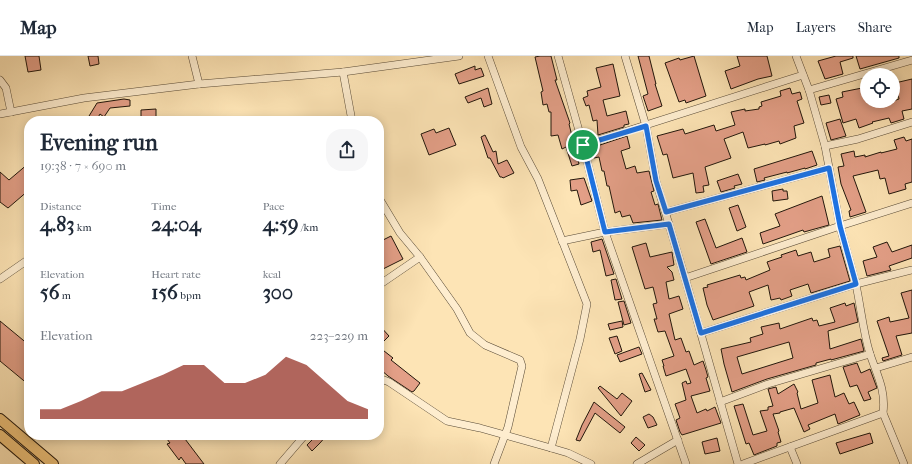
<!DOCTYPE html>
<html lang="en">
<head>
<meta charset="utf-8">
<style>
	:root { --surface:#fff; --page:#f6f6f7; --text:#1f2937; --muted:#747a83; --line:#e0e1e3; --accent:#8f2418 }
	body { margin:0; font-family:"IM FELL French Canon",serif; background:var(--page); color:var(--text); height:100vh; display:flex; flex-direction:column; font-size:15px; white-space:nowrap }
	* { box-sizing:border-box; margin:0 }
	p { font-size:13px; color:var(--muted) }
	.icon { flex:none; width:22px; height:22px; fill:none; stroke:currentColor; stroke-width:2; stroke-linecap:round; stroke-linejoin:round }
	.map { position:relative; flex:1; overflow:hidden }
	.panel { position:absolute; left:24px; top:60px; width:360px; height:324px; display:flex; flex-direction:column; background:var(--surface); border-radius:16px; box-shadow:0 2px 10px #0003 }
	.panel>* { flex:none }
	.tools { position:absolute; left:860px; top:12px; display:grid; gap:8px }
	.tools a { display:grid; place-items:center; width:40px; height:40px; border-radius:50%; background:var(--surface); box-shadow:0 2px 10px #0003; font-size:20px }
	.pin { position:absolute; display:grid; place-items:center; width:34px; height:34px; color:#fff; margin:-17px; border:2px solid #fff; border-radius:50%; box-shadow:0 1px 4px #0007 }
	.round { display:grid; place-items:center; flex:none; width:42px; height:42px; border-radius:16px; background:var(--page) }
	.summary { display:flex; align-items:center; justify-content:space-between; height:68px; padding:0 16px }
	h1 { font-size:22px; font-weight:800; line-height:30px }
	.stats { display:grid; grid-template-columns:repeat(3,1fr); gap:6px; height:68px; padding:4px 16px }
	.stats div { display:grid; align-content:center }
	.stats b { font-size:20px; font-weight:800 }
	.stats small { font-size:11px; font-weight:400 }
	.stats p { font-size:11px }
	.chart { height:112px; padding:8px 16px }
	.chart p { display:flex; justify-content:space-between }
	.chart svg { width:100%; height:72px; margin-top:4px; fill:var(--accent); opacity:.7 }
	header { display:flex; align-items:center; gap:24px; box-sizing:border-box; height:56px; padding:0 20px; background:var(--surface); border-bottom:1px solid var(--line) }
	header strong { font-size:19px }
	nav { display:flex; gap:22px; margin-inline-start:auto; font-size:14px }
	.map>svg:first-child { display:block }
</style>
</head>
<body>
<header>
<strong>Map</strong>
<nav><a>Map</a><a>Layers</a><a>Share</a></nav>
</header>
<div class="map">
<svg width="912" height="408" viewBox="0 0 912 408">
	<rect width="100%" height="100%" fill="#fde4b5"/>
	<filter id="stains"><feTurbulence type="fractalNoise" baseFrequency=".005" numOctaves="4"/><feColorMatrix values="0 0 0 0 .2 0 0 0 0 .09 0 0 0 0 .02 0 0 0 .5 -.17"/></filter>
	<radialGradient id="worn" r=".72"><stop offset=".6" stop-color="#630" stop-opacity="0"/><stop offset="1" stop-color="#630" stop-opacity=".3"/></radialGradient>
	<!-- building -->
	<g fill="#e39f87" stroke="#21160b" fill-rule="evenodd">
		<path d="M25 0H39L41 14 28 16Z"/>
		<path d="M88 0H98L99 8 90 10Z"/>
		<path d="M540 0H551L557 24H555L570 67 569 68 579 108 572 110 566 91 562 93 558 79 551 80V56H549L547 48 543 49 541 36 543 35 535 1Z"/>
		<path d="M638 0H649L656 28H655L662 50 648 55 643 40 648 38Z"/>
		<path d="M694 0 706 40 686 47 685 44 679 46 665 7 679 2 680 4Z"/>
		<path d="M737 0H767L772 20 758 23 731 33 725 15 740 10Z"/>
		<path d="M836 0H853V2L840 6 843 18 825 23 818 5Z"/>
		<path d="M856 0H899V2L860 13Z"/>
		<path d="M613 8 620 40 603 44 607 60 626 55 629 68 624 69V71L598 79 597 64 593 65 589 49 586 50 583 42 588 40 587 35 601 31 596 12Z"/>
		<path d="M475 10V14L481 12 484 20 459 28 455 18Z"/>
		<path d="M912 23V53L902 55 904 63 891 67 889 62 872 66 873 67 859 72 856 63 843 67 836 43 843 41 842 36 867 31V45H881L882 49 899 43 895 27Z"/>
		<path d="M488 32 492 48 484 51 481 42 468 47 465 41Z"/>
		<path d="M790 32 792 38 800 36 802 43 797 45 804 67 794 70 796 82 780 88 779 85 765 89V88L748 92 743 76 724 83 731 102 705 111 709 129 703 130 704 136 696 137 693 117 673 122 667 98 663 99 657 80 683 73 685 78 714 69 716 75 735 69 731 56 745 53V55L759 53V51L762 50 761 46 781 40 780 35Z"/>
		<path d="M829 39 831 47 821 49 819 41Z"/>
		<path d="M124 43 130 44V50L110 52 104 61 100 58 96 65H86L97 47Z"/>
		<path d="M156 53V64H148V61L141 62V54Z"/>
		<path d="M840 63 846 80 831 84 826 67Z"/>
		<path d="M449 72 456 89 429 99 421 78 434 73 436 77Z"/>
		<path d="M485 79 493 96 496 95 498 108 507 104 514 117 503 122 502 121H500L490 102H488L481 81Z"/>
		<path d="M627 80 630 92 621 95 626 113 635 110 637 117 649 115 654 135 651 136 655 149 658 148 662 164 633 167 630 159 622 161 620 155 615 157 609 130H607L604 115H602L599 101 594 102 591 92Z"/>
		<path d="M904 81 906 85 912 83V126L905 128 906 133 889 138 885 122 880 123 878 114 853 120 866 156 850 161 849 155 851 154 841 128 838 111 844 110 841 98 854 95 855 101 865 99V101L881 96V97L897 93 894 84Z"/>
		<path d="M812 95 817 109 805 113V112L787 117V116L764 122 765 124 757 126 754 113Z"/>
		<path d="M29 107V134L8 152 0 146V116L9 124Z"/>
		<path d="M738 118 742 128 734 130 735 132 721 136 717 125Z"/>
		<path d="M584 122 592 145 581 149 577 134 571 135 570 124Z"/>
		<path d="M783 133V135H787L788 143 773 145 772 135Z"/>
		<path d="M822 140 829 169 804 176 803 174 763 188 760 177 780 170 775 158Z"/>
		<path d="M738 149 746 171 737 175 729 152Z"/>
		<path d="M705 163 716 192 742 182 747 196 711 208 696 166Z"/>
		<path d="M391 180 403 203 379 215V186Z"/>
		<path d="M602 183 614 218 606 220 600 194 593 196 591 186Z"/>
		<path d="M887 186 892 196 912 189V202L889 210 891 214 867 220 863 205 877 201 873 191Z"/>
		<path d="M646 187 650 201 672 196 674 209 667 211 672 216 674 224 666 226 669 243 679 240 683 253 669 258 675 284 681 282 686 296 689 295 694 309 703 305 706 314 708 321 706 322 710 335 691 340 697 357 706 353 707 355 715 351 721 367 682 379 680 376 676 364 680 362 675 348 686 344 682 327 686 325 687 328 691 327 686 313 666 320 663 310H664L662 304 674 300 665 275 658 276 654 263H657L653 248 657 247 653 231 645 233 632 191Z"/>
		<path d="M840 190 850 225 811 237 808 228 790 234 792 240 781 244 780 242 771 244 768 229 749 236 754 250 713 264 707 249 703 232 708 231 707 229 740 219 741 222 745 221 746 224 770 214 767 206 782 201 781 199 796 194 798 200 811 196 814 206 830 201 828 193Z"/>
		<path d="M616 223 622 243 615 244 611 224Z"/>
		<path d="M912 234V277L896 280 902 299 883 305 882 302 889 300 877 265 889 261 890 266 909 262 901 237Z"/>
		<path d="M624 245 631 267 624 269 618 246Z"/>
		<path d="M845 247 846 250 854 247 858 266 828 275 830 293 861 283 864 295 831 304V303L816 307V309L767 323 732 336 724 308 721 293 751 286 750 282 763 278 761 271 779 267 780 273 812 262 813 265 817 264 819 270 835 266 830 252ZM789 286 793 302 742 318 737 301Z"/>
		<path d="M0 265 29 289V329L0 305Z"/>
		<path d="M622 265 623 271 610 274 608 268Z"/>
		<path d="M379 269 389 280 379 290Z"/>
		<path d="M617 280 622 295 615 298 609 282Z"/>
		<path d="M379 291 393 302 391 304 420 327 414 335 412 336 388 320 381 314 383 311 379 308Z"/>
		<path d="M639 291 642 298 620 306 617 299Z"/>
		<path d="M857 307 861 317 870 313 877 332 868 336 871 343 864 345 857 329 850 331 843 311Z"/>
		<path d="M642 317 651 334 645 336 639 318Z"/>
		<path d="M830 319 835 341 844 337 849 348 854 346 860 359 838 368 835 358 808 369 810 373 804 376 794 352 780 356V357L773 358 779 375 778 376 781 386 777 387V390L754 399 749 387 746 388 734 350 743 348 753 379 767 375 760 355 768 354V351L773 350 768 333 776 331 778 338 794 328 798 336 797 337 801 353 818 347 812 324Z"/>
		<path d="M600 330 617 343 622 337 632 345 621 360 598 332Z"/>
		<path d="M594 346 625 371 620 377 595 357 580 385 576 384 582 369Z"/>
		<path d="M649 358 653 361 657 369 648 372 643 361Z"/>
		<path d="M870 377 873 387 840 398 836 387Z"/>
		<path d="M164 379H182L204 408H186L181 401 179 404 167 388 170 387Z"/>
		<path d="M317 379H327L320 387 312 395 307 389Z"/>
		<path d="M636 381 645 389 639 395 631 387Z"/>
		<path d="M717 382 720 395 705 398 702 386Z"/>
	</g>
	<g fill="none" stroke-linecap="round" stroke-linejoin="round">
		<defs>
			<g id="minor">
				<path d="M192 0 199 28"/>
				<path d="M488 0 521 91 538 123 587 248 580 283 551 392 568 397 591 408"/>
				<path d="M558 0 583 89 605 176 686 408"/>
				<path d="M625 0 646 70 656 125 685 222 738 408"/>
				<path d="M796 0 809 34 825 90 840 170 912 147"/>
				<path d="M343 16 352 65"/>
				<path d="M0 24 6 32 11 56"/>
				<path d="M809 34 912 4"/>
				<path d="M0 58 84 42 199 28 343 16 459 0"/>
				<path d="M583 89 803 19"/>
				<path d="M825 90 858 83 912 66"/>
				<path d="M379 142 400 177 420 201 457 253 470 277 485 289 520 304 522 310 508 371 494 408"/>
				<path d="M666 156 829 112"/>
				<path d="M562 185 605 176 669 168"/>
				<path d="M685 222 840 170C845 190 851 209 856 229 861 252 863 276 870 298 877 319 886 334 883 357"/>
				<path d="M0 223 29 203"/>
				<path d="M379 229 420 201"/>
				<path d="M701 277 856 228 912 214"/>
				<path d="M876 312 912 301"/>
				<path d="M379 322 389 326 447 365 480 372 551 392"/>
				<path d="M720 346 768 328 870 298"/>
				<path d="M790 391 797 408"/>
				<path d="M280 408 305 379"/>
				<path d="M637 408 678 384"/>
				<path d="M743 408 883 357 904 408"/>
			</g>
			<g id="primary">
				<path d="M0 363 53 408"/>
				<path d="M0 379 34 408"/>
			</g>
		</defs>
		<!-- minor casing -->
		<use href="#minor" stroke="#584a36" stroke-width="8"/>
		<!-- primary casing -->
		<use href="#primary" stroke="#21160b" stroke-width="12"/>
		<!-- minor -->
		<use href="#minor" stroke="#feedcf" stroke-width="7"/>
		<!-- primary -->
		<use href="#primary" stroke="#eec27a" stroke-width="10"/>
	</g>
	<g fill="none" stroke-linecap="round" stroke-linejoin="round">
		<defs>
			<path id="route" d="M646 70 656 125 666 156 829 112 840 170 856 228 701 277 669 168 605 176 583 89Z"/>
		</defs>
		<!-- route casing -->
		<use href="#route" stroke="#fff" stroke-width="8"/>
		<!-- route -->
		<use href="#route" stroke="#1a73e8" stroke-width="5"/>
	</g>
	<rect width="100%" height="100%" filter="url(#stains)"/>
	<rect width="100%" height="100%" fill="url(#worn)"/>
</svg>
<div class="tools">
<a><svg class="icon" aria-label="locate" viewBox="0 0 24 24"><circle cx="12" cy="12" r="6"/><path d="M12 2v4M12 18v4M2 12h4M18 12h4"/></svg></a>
</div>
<div class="pin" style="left:583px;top:89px;background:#1e9e55"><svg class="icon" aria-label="arrive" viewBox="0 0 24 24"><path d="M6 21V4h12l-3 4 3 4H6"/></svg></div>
<section class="panel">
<div class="summary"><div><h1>Evening run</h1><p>19:38 · 7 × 690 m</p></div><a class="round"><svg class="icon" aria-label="share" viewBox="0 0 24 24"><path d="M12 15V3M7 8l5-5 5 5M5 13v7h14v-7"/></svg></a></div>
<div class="stats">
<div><p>Distance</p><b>4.83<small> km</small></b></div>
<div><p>Time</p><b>24:04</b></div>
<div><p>Pace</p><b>4:59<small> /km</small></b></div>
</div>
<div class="stats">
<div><p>Elevation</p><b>56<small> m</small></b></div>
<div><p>Heart rate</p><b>156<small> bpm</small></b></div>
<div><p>kcal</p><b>300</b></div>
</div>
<div class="chart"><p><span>Elevation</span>223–229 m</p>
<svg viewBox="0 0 160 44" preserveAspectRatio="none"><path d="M0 44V38L10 38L20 33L30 27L40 27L50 22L60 17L70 11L80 11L90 22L100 22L110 17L120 6L130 11L140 22L150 33L160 38V44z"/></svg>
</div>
</section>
</div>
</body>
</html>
